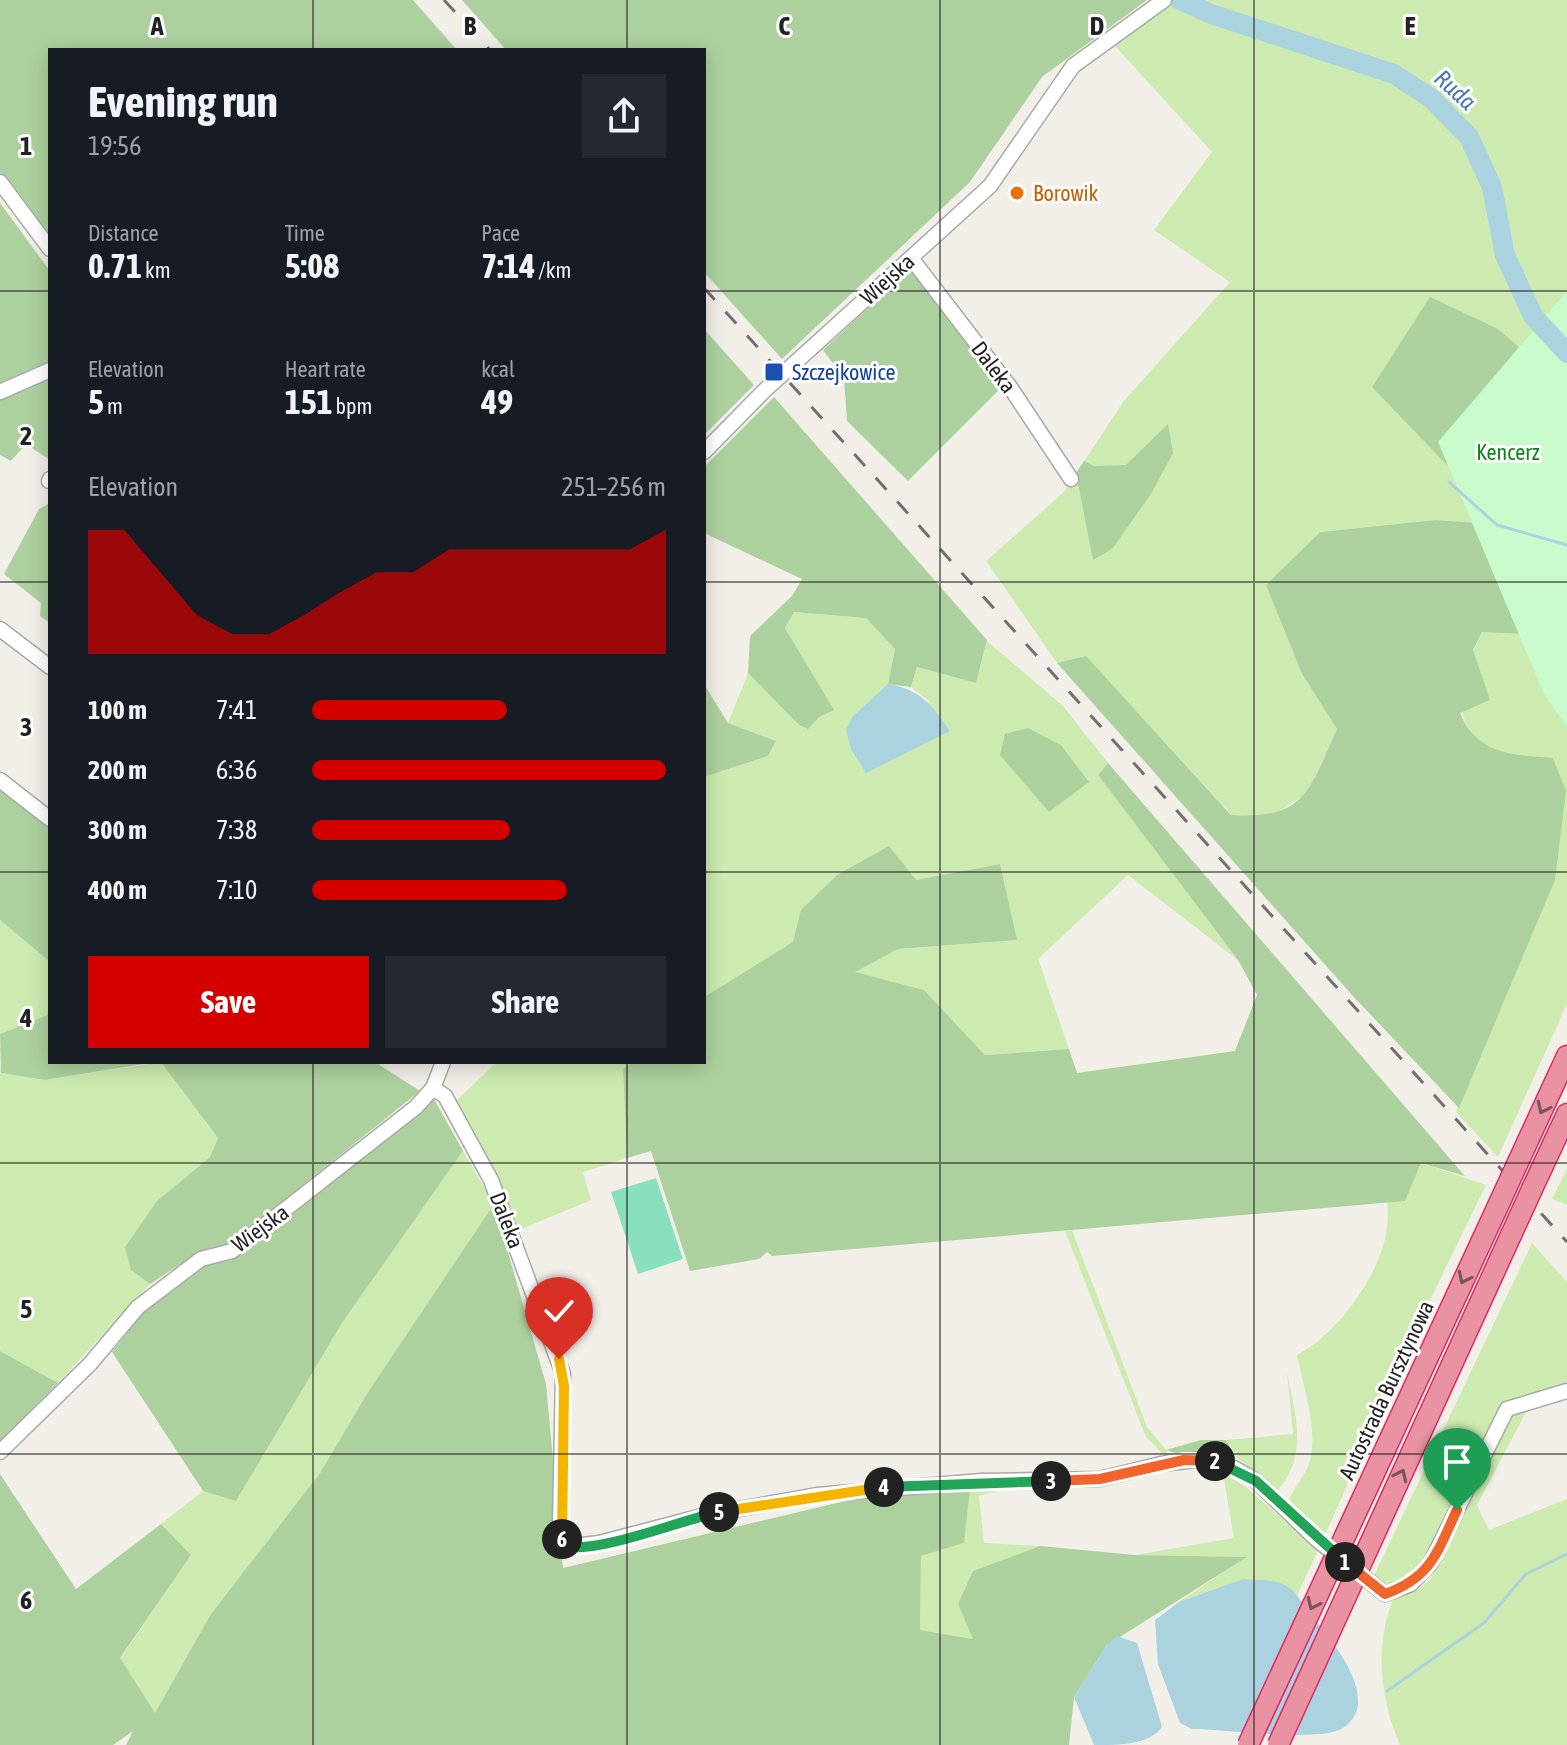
<!DOCTYPE html>
<html lang="en">
<head>
<meta charset="utf-8">
<style>
	:root { --surface:#171b24; --page:#242831; --text:#f1f3f6; --muted:#9ea1a6; --accent:#d40000 }
	body { margin:0; font-family:"Asap Condensed",sans-serif; background:var(--page); color:var(--text); height:100vh; display:flex; flex-direction:column; font-size:30px; white-space:nowrap }
	* { box-sizing:border-box; margin:0 }
	p { font-size:26px; color:var(--muted) }
	.icon { flex:none; width:44px; height:44px; fill:none; stroke:currentColor; stroke-width:2; stroke-linecap:round; stroke-linejoin:round }
	.map { position:relative; flex:1; overflow:hidden }
	.side { position:absolute; left:48px; top:48px; width:658px; height:1016px; display:flex; flex-direction:column; background:var(--surface); border-radius:0px; box-shadow:0 4px 20px #0003 }
	.side>* { flex:none }
	.pin { position:absolute; display:grid; place-items:center; width:68px; height:68px; color:#fff; margin:-82px -34px; border-radius:50% 50% 50% 0; rotate:-45deg; box-shadow:0 0 8px #0007 }
	.pin .icon { rotate:45deg }
	.km { position:absolute; width:40px; height:40px; margin:-20px; border-radius:50%; background:#222; color:#fff; font-size:22px; line-height:40px; text-align:center }
	.round { display:grid; place-items:center; flex:none; width:84px; height:84px; border-radius:0px; background:var(--page) }
	.headline { display:flex; align-items:center; justify-content:space-between; height:136px; padding:0 40px }
	h1 { font-size:44px; font-weight:700; line-height:60px }
	.figures { display:grid; grid-template-columns:repeat(3,1fr); gap:12px; height:136px; padding:8px 40px }
	.figures div { display:grid; align-content:center }
	.figures b { font-size:34px; font-weight:700 }
	.figures small { font-size:22px; font-weight:400 }
	.figures p { font-size:22px }
	.chart { height:224px; padding:16px 40px }
	.chart p { display:flex; justify-content:space-between }
	.chart svg { width:100%; height:144px; margin-top:8px; fill:var(--accent); opacity:.7 }
	.cta { display:flex; gap:16px; margin-top:auto; padding:16px 40px }
	.cta a { flex:1; height:92px; border-radius:0px; background:var(--accent); color:#fff; font-size:32px; font-weight:700; line-height:92px; text-align:center }
	.cta a+a { background:var(--page); color:var(--text) }
	ul { padding:0 40px; list-style:none; font-size:26px }
	li { display:grid; grid-template-columns:128px 96px 1fr; align-items:center; height:60px }
	li i { height:20px; border-radius:10px; background:var(--accent) }
	.map>svg:first-child { display:block }
</style>
</head>
<body>
<div class="map">
<svg width="1567" height="1745" viewBox="0 0 1567 1745">
	<rect width="100%" height="100%" fill="#f2efe9"/>
	<!-- grass -->
	<g fill="#cdebb0">
		<path d="M1177 0H1567V1004L1498 1157 1456 1112 1555 880 1553 758C1538 757 1517 759 1502 754 1443 734 1460 675 1482 632L1435 520 1320 532 1266 585 1302 674 1337 729 1308 793 1268 818 1232 815 1086 657 1057 663 986 561 1064 492 1123 402 1230 282 1154 230 1212 152 1114 45Z"/>
		<path d="M794 612 866 618 895 649 888 684 853 716 930 702 911 687 917 667 976 683 987 641 1063 706 1108 763 1098 775 1238 960 1128 875 1038 959 1069 1049 985 1055 924 990 854 972 898 949 1016 940 1000 864 916 880 837 875 802 910 794 942 704 997V777L768 756 776 741 728 723 748 673 799 725 807 729 819 717 833 710 785 628Z"/>
		<path d="M0 920 50 962V1014L0 1034Z"/>
		<path d="M161 1062 218 1138 210 1157 157 1201 131 1270 150 1284 58 1383 0 1351V1063L1 1073 45 1080Z"/>
		<path d="M497 1062H633L623 1070 627 1158 583 1172 591 1200 519 1230 455 1102Z"/>
		<path d="M463 1151 494 1204 368 1392 320 1473 211 1614 155 1714 120 1659 191 1555 161 1524 203 1491 236 1501 342 1323Z"/>
		<path d="M1421 1163 1486 1185 1428 1304 1325 1535 1289 1504C1290 1489 1307 1476 1310 1460 1318 1427 1303 1387 1297 1355 1343 1331 1396 1256 1387 1202L1405 1200Z"/>
		<path d="M1567 1169V1205L1552 1199Z"/>
		<path d="M1072 1230 1147 1427 1166 1450 1168 1459 1146 1437 1065 1231Z"/>
		<path d="M1532 1243 1567 1282V1382L1503 1404 1420 1567C1404 1580 1392 1588 1372 1580Z"/>
		<path d="M1287 1372C1295 1414 1309 1454 1278 1490 1256 1482 1237 1460 1226 1440L1293 1434Z"/>
		<path d="M1527 1410 1477 1505 1489 1530 1567 1499V1745H1400C1380 1698 1374 1645 1394 1597L1416 1591 1430 1580 1511 1412Z"/>
		<path d="M1223 1473 1246 1487 1318 1550 1296 1598 1243 1579 1179 1602 1246 1557 1135 1555 1234 1538Z"/>
		<path d="M1004 1489 979 1496 984 1543 1040 1546 973 1571 974 1639 920 1630 921 1556 964 1543 970 1490Z"/>
	</g>
	<!-- forest -->
	<g fill="#add19e">
		<path d="M0 0H413L457 50H50V241L0 172Z"/>
		<path d="M462 0H1147L1042 77 970 182 782 359 704 272V50H506Z"/>
		<path d="M0 203 50 271V362L0 383Z"/>
		<path d="M912 267 1005 384 908 481 847 421 844 378 823 350Z"/>
		<path d="M1430 297 1498 329 1555 379 1449 467 1372 387Z"/>
		<path d="M704 329 754 385 704 435Z"/>
		<path d="M50 378V460L26 444 11 461 0 455V398Z"/>
		<path d="M774 397 987 640 976 683 917 667 911 687 888 684 895 649 866 618 794 612 785 628 834 710 819 717 808 729 799 725 748 673 750 636 792 596 802 579 704 533V467Z"/>
		<path d="M1168 424 1173 453 1151 494 1112 549 1093 560 1076 473 1084 461 1094 466 1126 465Z"/>
		<path d="M50 503V623L40 616 41 603 4 574 39 509Z"/>
		<path d="M1435 520 1477 523 1526 634 1482 632 1473 650 1490 700 1460 713C1477 755 1513 755 1553 758L1566 791 1555 880 1459 1108 1352 995 1057 663 1086 656 1231 815C1307 820 1309 789 1337 729L1302 674 1266 585 1320 532Z"/>
		<path d="M704 684 728 723 776 741 768 756 704 777Z"/>
		<path d="M1028 728 1061 745 1089 782 1049 812 1000 755 1005 734Z"/>
		<path d="M1108 763 1465 1176 1421 1163 1405 1201 772 1256 767 1252 759 1259 690 1271 651 1151 627 1158 623 1069 633 1062H704V997L793 942 801 910 837 875 889 846 916 880 1000 864 1017 940 898 949 855 972 924 990 985 1055 1069 1049 1077 1073 1235 1051 1257 995 1238 960 1098 775Z"/>
		<path d="M0 787 50 828V962L0 920Z"/>
		<path d="M50 1014V1062H156L45 1080 1 1073 0 1034Z"/>
		<path d="M161 1062H375L420 1091 229 1244 202 1250 150 1284 131 1270 125 1247 157 1201 210 1157 218 1138Z"/>
		<path d="M434 1099 463 1151 342 1323 236 1501 203 1491 112 1352 143 1313 206 1265 232 1260Z"/>
		<path d="M494 1204 546 1384 563 1568 845 1501 970 1490 964 1543 921 1556 920 1630 973 1639 958 1604 973 1571 1040 1546 1135 1555 1247 1557 1107 1645 1074 1697 1069 1745H126L133 1731 113 1745H0V1474L76 1589 161 1524 191 1555 120 1658 155 1713 211 1614 320 1473 368 1392Z"/>
		<path d="M0 1351 58 1383 0 1441Z"/>
		<path d="M1201 1440H1226L1236 1458 1182 1455 1166 1450Z"/>
	</g>
	<!-- park -->
	<path fill="#c8facc" d="M1567 291V727L1544 694 1438 442Z"/>
	<!-- pitch -->
	<path fill="#88e0be" d="M656 1178 683 1259 638 1274 611 1192Z"/>
	<!-- water -->
	<g fill="#aad3df">
		<path d="M888 684C920 689 932 705 950 731L866 773 851 749 846 730 853 716Z"/>
		<path d="M1243 1579C1257 1580 1272 1579 1285 1585 1295 1590 1303 1604 1309 1612 1328 1636 1385 1700 1343 1728 1321 1743 1224 1729 1192 1729L1180 1723 1158 1664 1155 1620 1179 1602Z"/>
		<path d="M1117 1636 1137 1643 1162 1727C1149 1745 1120 1745 1094 1745L1074 1697 1107 1645Z"/>
	</g>
	<g fill="none" stroke-linecap="round" stroke-linejoin="round">
		<!-- stream -->
		<g stroke="#aad3df" stroke-width="3">
			<path d="M1449 482 1497 525 1567 545"/>
			<path d="M1387 1691 1484 1623 1526 1574 1567 1554"/>
		</g>
		<!-- river -->
		<path stroke="#aad3df" stroke-width="20" d="M1180 0 1211 14 1394 74 1432 99 1469 137 1492 187 1505 255 1533 316 1567 353"/>
		<defs>
			<g id="minor">
				<path d="M0 182 50 249"/>
				<path d="M911 258 1010 387 1071 479"/>
				<path d="M0 392 50 370"/>
				<path d="M704 452 765 390 990 186 1073 66 1164 0"/>
				<path d="M49 481 50 479"/>
				<path d="M0 629 50 667"/>
				<path d="M0 780 50 819"/>
				<path d="M433 1088 445 1096 491 1180 563 1374 560 1528 566 1547 599 1543 706 1515 817 1495 981 1481 1100 1479 1161 1464 1205 1459 1234 1468 1256 1481 1315 1538 1385 1594 1411 1584 1430 1564 1507 1409 1567 1391"/>
				<path d="M0 1452 90 1364 138 1307 201 1259 232 1251 416 1107 433 1088 443 1062"/>
			</g>
			<g id="highway">
				<path d="M1519 1160 1567 1056"/>
				<path d="M1533 1187 1567 1114"/>
				<path d="M1346 1534 1497 1208"/>
				<path d="M1369 1546 1511 1235"/>
			</g>
		</defs>
		<!-- minor casing -->
		<use href="#minor" stroke="#a9a9a9" stroke-width="17"/>
		<!-- highway casing -->
		<use href="#highway" stroke="#dc2a67" stroke-width="23"/>
		<!-- minor -->
		<use href="#minor" stroke="#fff" stroke-width="14"/>
		<!-- highway -->
		<use href="#highway" stroke="#e892a2" stroke-width="20"/>
		<!-- rail -->
		<g stroke="#707070" stroke-width="3" stroke-dasharray="16 16" stroke-linecap="butt">
			<path d="M444 0 490 50"/>
			<path d="M704 288 1567 1242"/>
		</g>
		<defs>
			<g id="highway-bridge">
				<path d="M1497 1208 1519 1160"/>
				<path d="M1511 1235 1533 1187"/>
				<path d="M1248 1745 1346 1534"/>
				<path d="M1278 1745 1369 1546"/>
			</g>
		</defs>
		<!-- highway-bridge casing -->
		<use href="#highway-bridge" stroke="#dc2a67" stroke-width="23" stroke-linecap="butt"/>
		<!-- highway-bridge -->
		<use href="#highway-bridge" stroke="#e892a2" stroke-width="20"/>
	</g>
	<!-- one-way arrows -->
	<defs><path id="oneway-chevron" d="M-2-3.5L2.5 0L-2 3.5" fill="none" stroke-width="1.6" stroke-linecap="round" stroke-linejoin="round" transform="scale(2)"/></defs>
	<g stroke="#7b545c">
		<use href="#oneway-chevron" transform="translate(1543 1108) rotate(115)"/>
		<use href="#oneway-chevron" transform="translate(1464 1278) rotate(115)"/>
		<use href="#oneway-chevron" transform="translate(1401 1475) rotate(-65)"/>
		<use href="#oneway-chevron" transform="translate(1313 1604) rotate(115)"/>
	</g>
	<g fill="none" stroke-linecap="round" stroke-linejoin="round">
		<defs>
			<path id="split-1" d="M1345 1562 1385 1594C1432 1577 1437 1552 1457 1510"/>
			<path id="split-2" d="M1215 1461 1256 1481 1345 1562"/>
			<path id="split-3" d="M1051 1481 1100 1479 1184 1460 1215 1461"/>
			<path id="split-4" d="M884 1487 1051 1481"/>
			<path id="split-5" d="M719 1512 884 1487"/>
			<path id="split-6" d="M562 1539 566 1547C603 1552 679 1521 719 1512"/>
			<path id="split-7" d="M559 1359 564 1386 562 1539"/>
		</defs>
		<!-- split-1 casing -->
		<use href="#split-1" stroke="#fff" stroke-width="16"/>
		<!-- split-2 casing -->
		<use href="#split-2" stroke="#fff" stroke-width="16"/>
		<!-- split-3 casing -->
		<use href="#split-3" stroke="#fff" stroke-width="16"/>
		<!-- split-4 casing -->
		<use href="#split-4" stroke="#fff" stroke-width="16"/>
		<!-- split-5 casing -->
		<use href="#split-5" stroke="#fff" stroke-width="16"/>
		<!-- split-6 casing -->
		<use href="#split-6" stroke="#fff" stroke-width="16"/>
		<!-- split-7 casing -->
		<use href="#split-7" stroke="#fff" stroke-width="16"/>
		<!-- split-1 -->
		<use href="#split-1" stroke="#f0652b" stroke-width="10"/>
		<!-- split-2 -->
		<use href="#split-2" stroke="#22a559" stroke-width="10"/>
		<!-- split-3 -->
		<use href="#split-3" stroke="#f0652b" stroke-width="10"/>
		<!-- split-4 -->
		<use href="#split-4" stroke="#22a559" stroke-width="10"/>
		<!-- split-5 -->
		<use href="#split-5" stroke="#f5b400" stroke-width="10"/>
		<!-- split-6 -->
		<use href="#split-6" stroke="#22a559" stroke-width="10"/>
		<!-- split-7 -->
		<use href="#split-7" stroke="#f5b400" stroke-width="10"/>
	</g>
	<!-- grid -->
	<path fill="none" stroke="#222" stroke-width="2" stroke-opacity="0.55" d="M313 0V50M627 0V50M940 0V1745M1254 0V1745M0 291H50M704 291H1567M0 582H50M704 582H1567M0 872H50M704 872H1567M313 1062V1745M627 1062V1745M0 1163H1567M0 1454H1567"/>
	<!-- markers -->
	<circle fill="#e8710a" stroke="#fff" stroke-width="3" cx="1017" cy="193" r="8"/>
	<rect fill="#1a4fb4" stroke="#fff" stroke-width="3" x="764" y="362" width="20" height="20" rx="4"/>
	<g text-anchor="middle" stroke-width="6" stroke-linejoin="round" paint-order="stroke">
		<!-- food labels -->
		<g font-size="22" fill="#c56008" stroke="#fff" text-anchor="start">
			<text x="1033" y="201">Borowik</text>
		</g>
		<!-- street labels -->
		<g font-size="22" fill="#222" stroke="#fff">
			<text transform="translate(887 279) rotate(-42)" y="8">Wiejska</text>
			<text transform="translate(994 367) rotate(53)" y="8">Daleka</text>
			<text transform="translate(507 1220) rotate(69)" y="8">Daleka</text>
			<text transform="translate(260 1228) rotate(-36)" y="8">Wiejska</text>
			<text transform="translate(1386 1390) rotate(-65)" y="8">Autostrada Bursztynowa</text>
		</g>
		<!-- transit labels -->
		<g font-size="22" fill="#164399" stroke="#fff" text-anchor="start">
			<text x="792" y="380">Szczejkowice</text>
		</g>
		<!-- park labels -->
		<g font-size="22" fill="#0c8416" stroke="#fff">
			<text x="1508" y="460">Kencerz</text>
		</g>
		<!-- water labels -->
		<g font-size="24" font-style="italic" fill="#4a7aab" stroke="#fff">
			<text transform="translate(1455 90) rotate(42)" y="8">Ruda</text>
		</g>
	</g>
	<g font-size="26" text-anchor="middle" font-weight="bold" fill="#222" stroke="#fff" stroke-width="6" stroke-linejoin="round" paint-order="stroke">
		<text x="157" y="35">A</text>
		<text x="470" y="35">B</text>
		<text x="784" y="35">C</text>
		<text x="1097" y="35">D</text>
		<text x="1410" y="35">E</text>
		<text x="26" y="155">1</text>
		<text x="26" y="445">2</text>
		<text x="26" y="736">3</text>
		<text x="26" y="1027">4</text>
		<text x="26" y="1318">5</text>
		<text x="26" y="1609">6</text>
	</g>
</svg>
<div class="pin" style="left:1457px;top:1510px;background:#1e9e55"><svg class="icon" aria-label="arrive" viewBox="0 0 24 24"><path d="M6 21V4h12l-3 4 3 4H6"/></svg></div>
<div class="pin" style="left:559px;top:1359px;background:#d93025"><svg class="icon" aria-label="check" viewBox="0 0 24 24"><path d="M5 12l5 5 9-10"/></svg></div>
<b class="km" style="left:1345px;top:1562px">1</b>
<b class="km" style="left:1215px;top:1461px">2</b>
<b class="km" style="left:1051px;top:1481px">3</b>
<b class="km" style="left:884px;top:1487px">4</b>
<b class="km" style="left:719px;top:1512px">5</b>
<b class="km" style="left:562px;top:1539px">6</b>
<section class="side">
<div class="headline"><div><h1>Evening run</h1><p>19:56</p></div><a class="round"><svg class="icon" aria-label="share" viewBox="0 0 24 24"><path d="M12 15V3M7 8l5-5 5 5M5 13v7h14v-7"/></svg></a></div>
<div class="figures">
<div><p>Distance</p><b>0.71<small> km</small></b></div>
<div><p>Time</p><b>5:08</b></div>
<div><p>Pace</p><b>7:14<small> /km</small></b></div>
</div>
<div class="figures">
<div><p>Elevation</p><b>5<small> m</small></b></div>
<div><p>Heart rate</p><b>151<small> bpm</small></b></div>
<div><p>kcal</p><b>49</b></div>
</div>
<div class="chart"><p><span>Elevation</span>251–256 m</p>
<svg viewBox="0 0 160 44" preserveAspectRatio="none"><path d="M0 44V6L10 6L20 19L30 32L40 38L50 38L60 32L70 25L80 19L90 19L100 12L110 12L120 12L130 12L140 12L150 12L160 6V44z"/></svg>
</div>
<ul>
<li><b>100 m</b>7:41<i style="width:55%"></i></li>
<li><b>200 m</b>6:36<i style="width:100%"></i></li>
<li><b>300 m</b>7:38<i style="width:56%"></i></li>
<li><b>400 m</b>7:10<i style="width:72%"></i></li>
</ul>
<div class="cta"><a>Save</a><a>Share</a></div>
</section>
</div>
</body>
</html>
